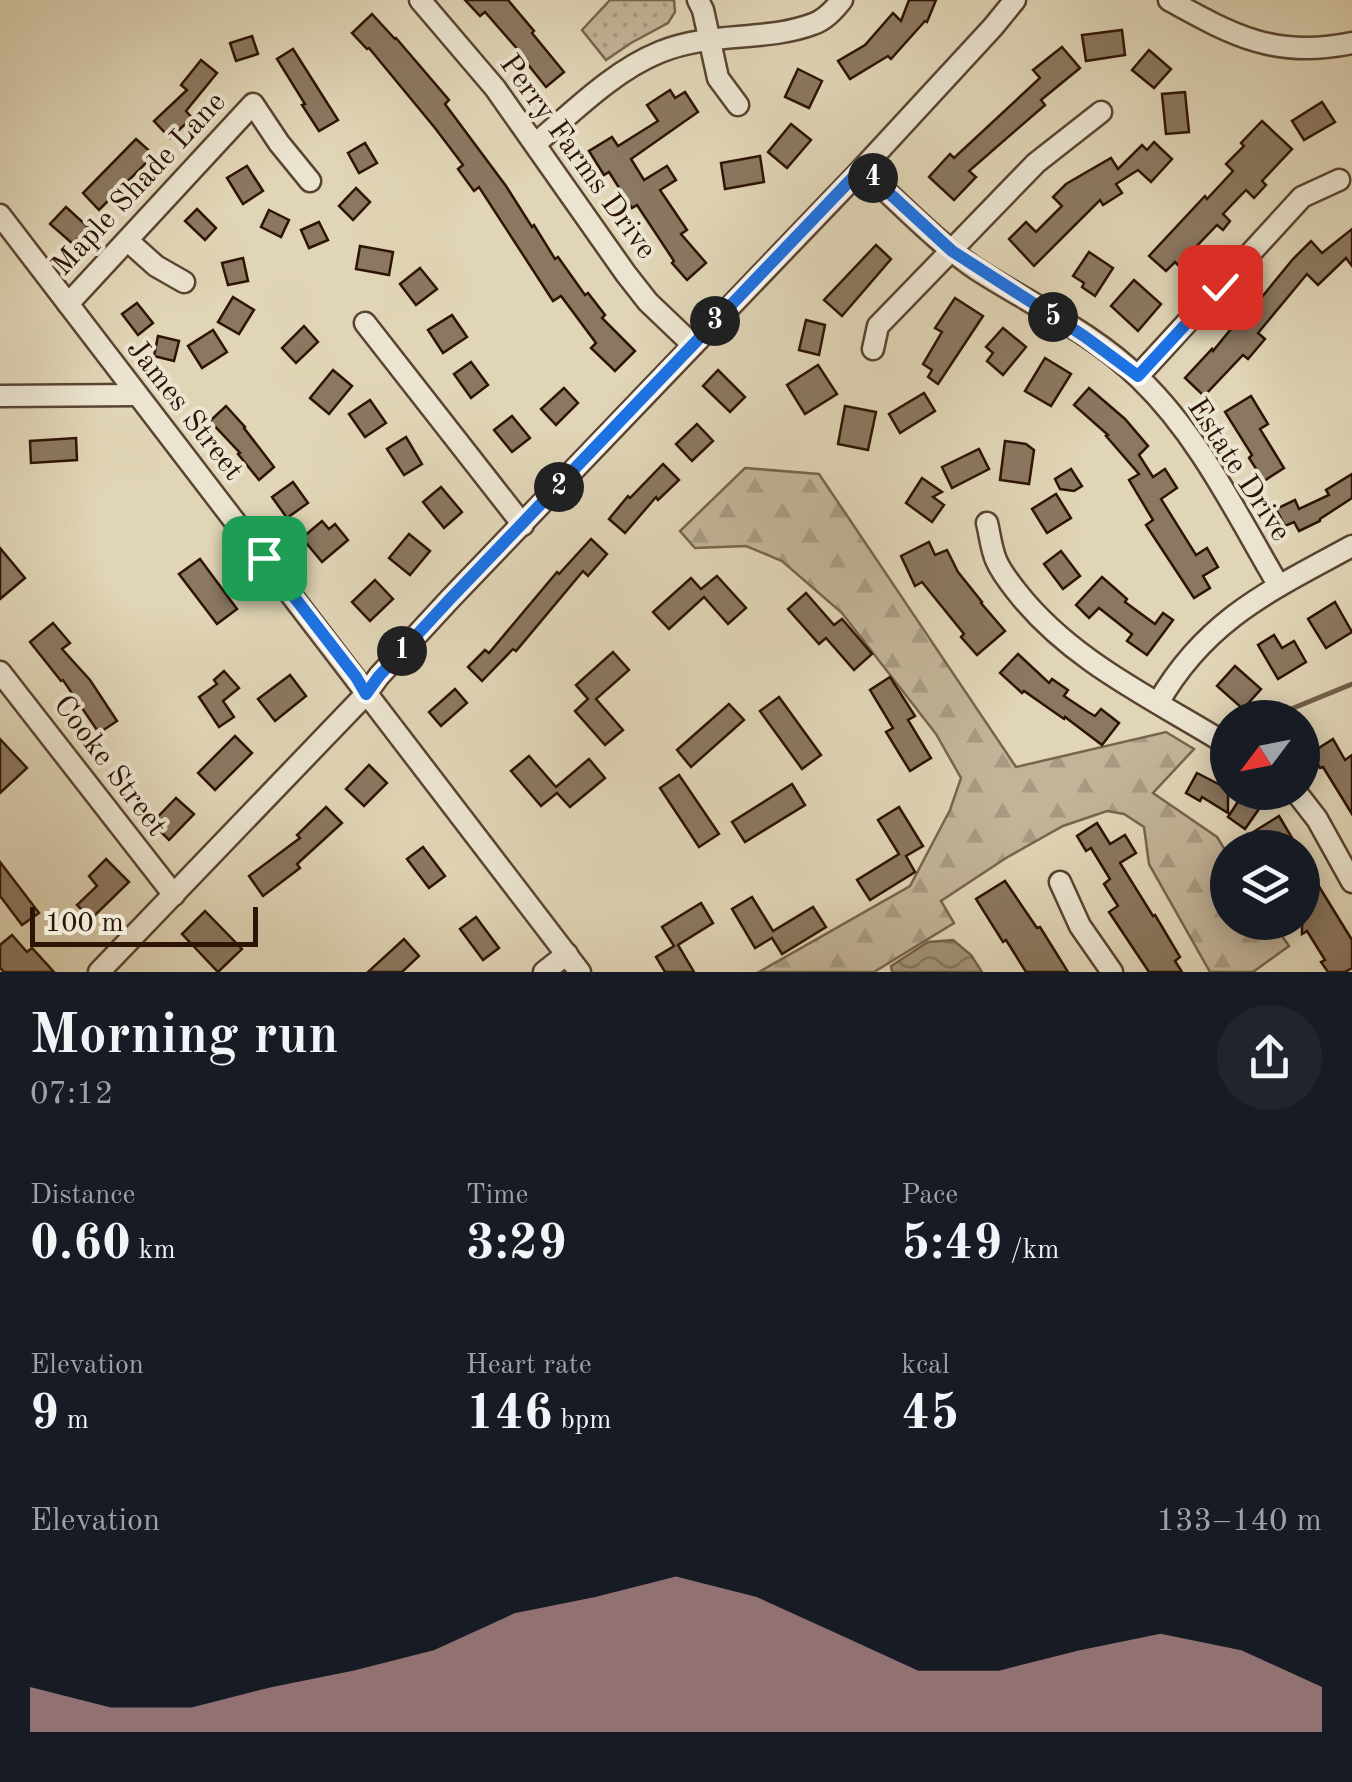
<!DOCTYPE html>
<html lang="en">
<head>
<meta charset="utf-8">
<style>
	:root { --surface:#171b24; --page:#20242c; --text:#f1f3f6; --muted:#9ea1a6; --accent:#c59692 }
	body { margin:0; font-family:"Old Standard TT",serif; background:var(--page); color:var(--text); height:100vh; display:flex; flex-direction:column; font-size:38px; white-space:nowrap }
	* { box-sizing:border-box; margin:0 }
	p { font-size:32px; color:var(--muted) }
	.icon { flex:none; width:55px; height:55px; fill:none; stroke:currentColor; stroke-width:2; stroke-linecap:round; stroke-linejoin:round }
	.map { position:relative; height:972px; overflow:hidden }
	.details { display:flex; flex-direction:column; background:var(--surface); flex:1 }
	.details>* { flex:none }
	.needle { width:65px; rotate:238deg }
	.controls { position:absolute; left:1210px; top:700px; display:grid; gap:20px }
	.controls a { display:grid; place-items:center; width:110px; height:110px; border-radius:50%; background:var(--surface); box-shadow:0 5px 25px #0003; font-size:50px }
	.scale { position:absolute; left:30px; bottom:25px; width:228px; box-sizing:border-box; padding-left:10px; border:5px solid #2e1405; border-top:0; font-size:28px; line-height:35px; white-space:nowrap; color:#2e1405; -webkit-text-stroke:8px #ebe4d0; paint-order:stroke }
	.pin { position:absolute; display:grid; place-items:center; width:85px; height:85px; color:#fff; margin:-42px; border-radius:20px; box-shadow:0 5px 15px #0006 }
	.km { position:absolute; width:50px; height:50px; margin:-25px; border-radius:50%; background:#222; color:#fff; font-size:28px; line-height:50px; text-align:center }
	.round { display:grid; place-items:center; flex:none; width:105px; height:105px; border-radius:52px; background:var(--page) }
	.summary { display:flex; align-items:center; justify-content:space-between; height:170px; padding:0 30px }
	h1 { font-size:55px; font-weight:700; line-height:75px }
	.figures { display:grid; grid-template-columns:repeat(3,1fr); gap:15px; height:170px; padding:10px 30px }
	.figures div { display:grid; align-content:center }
	.figures b { font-size:50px; font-weight:700 }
	.figures small { font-size:28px; font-weight:400 }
	.figures p { font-size:28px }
	.chart { height:280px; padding:20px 30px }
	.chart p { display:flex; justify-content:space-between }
	.chart svg { width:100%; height:180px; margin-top:10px; fill:var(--accent); opacity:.7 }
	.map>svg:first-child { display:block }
</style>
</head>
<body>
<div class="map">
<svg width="1352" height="972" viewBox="0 0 1352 972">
	<defs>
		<pattern id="grass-dots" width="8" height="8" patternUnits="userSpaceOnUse" patternTransform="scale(2.5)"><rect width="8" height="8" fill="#c2b498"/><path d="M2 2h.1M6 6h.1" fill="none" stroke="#a79a82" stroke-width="1.8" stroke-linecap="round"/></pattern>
		<pattern id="forest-firs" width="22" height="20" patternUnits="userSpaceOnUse" patternTransform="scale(2.5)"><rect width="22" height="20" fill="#c2b498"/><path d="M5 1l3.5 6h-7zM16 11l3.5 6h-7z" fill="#a79a82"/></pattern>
		<pattern id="water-waves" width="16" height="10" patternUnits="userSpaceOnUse" patternTransform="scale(2.5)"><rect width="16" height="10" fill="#a3937a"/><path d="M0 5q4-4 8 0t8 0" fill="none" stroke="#857762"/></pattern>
	</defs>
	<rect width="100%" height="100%" fill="#e0d5b6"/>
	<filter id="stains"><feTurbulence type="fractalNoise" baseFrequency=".002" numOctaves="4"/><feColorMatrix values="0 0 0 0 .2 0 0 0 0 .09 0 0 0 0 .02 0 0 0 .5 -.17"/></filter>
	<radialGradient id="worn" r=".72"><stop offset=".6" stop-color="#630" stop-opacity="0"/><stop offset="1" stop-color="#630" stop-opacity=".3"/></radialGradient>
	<!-- grass -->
	<path fill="url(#grass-dots)" stroke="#78644e" stroke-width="2.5" d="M610 0H674L675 12 668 23 631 43 606 60 582 30Z"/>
	<!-- forest -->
	<path fill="url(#forest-firs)" stroke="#78644e" stroke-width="2.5" d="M745 468 819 474 1016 767 1166 732 1194 749 1153 793 1217 837 1227 853 1228 922 1273 923 1289 946 1253 972H1210L1149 864 1144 827 1124 814 1107 811 1063 826 1006 858 941 901 954 923 874 972H759L910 886 950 810 961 778 936 734 842 613 782 561 746 546 695 548 680 531Z"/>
	<!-- water -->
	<path fill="url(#water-waves)" stroke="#74604b" stroke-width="2.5" d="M953 940 971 955 982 972H892L891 966 928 942Z"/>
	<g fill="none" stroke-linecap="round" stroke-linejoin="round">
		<!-- stream -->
		<path stroke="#74604b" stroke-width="5" d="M1269 718 1352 684"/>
	</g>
	<!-- building -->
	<g fill="#8b7861" stroke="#2e1405" stroke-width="2.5">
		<path d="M465 0H508L534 31 532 33 564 72 546 87 526 62 527 60 485 12 480 16Z"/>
		<path d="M909 0H936L927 22 925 21 891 59 888 56 850 79 838 61 865 45 893 13 901 21Z"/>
		<path d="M372 14 395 39 396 38 449 100 445 104 506 186 532 227 534 225 555 259 558 257 585 295 588 293 605 315 602 318 635 351 615 371 591 348 596 343 561 296 553 301 479 187 474 191 458 169 463 165 435 128 369 48 367 49 352 33Z"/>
		<path d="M1122 30 1125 55 1086 61 1082 35Z"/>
		<path d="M252 36 258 54 236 61 230 43Z"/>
		<path d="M1062 47 1080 68 1041 100 1045 105 969 171 976 177 954 200 929 177 950 154 954 158 1040 78 1033 70Z"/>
		<path d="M293 49 338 120 319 131 302 105 305 104 277 59Z"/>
		<path d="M1149 50 1171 69 1154 88 1132 70Z"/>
		<path d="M201 60 217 73 186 111 192 118 170 138 154 121 187 90 181 85Z"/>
		<path d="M798 69 822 81 809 108 785 97Z"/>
		<path d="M670 90 675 98 685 92 698 112 631 159 644 180 667 166 676 180 660 190 687 230 681 234 706 263 687 280 672 263 674 261 637 205 632 208 609 172 604 175 589 151 612 137 618 146 658 121 647 105Z"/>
		<path d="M1185 92 1189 132 1166 134 1162 94Z"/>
		<path d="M1322 102 1335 122 1304 140 1292 121Z"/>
		<path d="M1262 121 1292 149 1262 181 1266 185 1254 198 1246 190 1223 214 1230 221 1223 230 1217 225 1193 250 1202 258 1186 273 1175 262 1166 271 1149 256 1205 196 1207 199 1233 171 1226 164 1244 146 1241 143Z"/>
		<path d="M791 124 811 140 787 168 768 152Z"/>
		<path d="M136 139 154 155 99 210 83 193Z"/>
		<path d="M1154 142 1172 159 1151 182 1138 170 1116 184 1122 193 1103 205 1100 200 1034 266 1009 239 1026 222 1036 232 1062 206 1053 197 1066 184 1111 158 1118 169 1142 145 1147 150Z"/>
		<path d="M365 143 377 163 359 173 348 153Z"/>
		<path d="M760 156 764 182 725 189 721 163Z"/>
		<path d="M247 166 263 191 243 204 227 178Z"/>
		<path d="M356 188 370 202 353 220 339 206Z"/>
		<path d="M66 207 88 227 73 244 50 224Z"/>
		<path d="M197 209 216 228 205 240 185 221Z"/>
		<path d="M269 210 289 220 281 237 261 227Z"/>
		<path d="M319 222 328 240 309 248 301 230Z"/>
		<path d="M1352 229V266L1346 258 1318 285 1307 274 1258 333 1265 339 1248 359 1243 355 1204 396 1185 378 1212 349 1213 351 1240 318 1243 320 1293 259 1311 241 1322 253Z"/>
		<path d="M876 245 891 259 842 316 824 300Z"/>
		<path d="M360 246 393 252 389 275 356 269Z"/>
		<path d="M1089 252 1113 268 1095 296 1082 287 1084 283 1073 276Z"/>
		<path d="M243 258 248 281 228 285 222 263Z"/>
		<path d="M420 268 437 289 416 305 400 284Z"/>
		<path d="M1134 280 1161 304 1138 331 1111 306Z"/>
		<path d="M233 297 254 310 239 334 218 322Z"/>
		<path d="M955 298 983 316 938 384 928 377 932 370 923 364 942 332 935 328Z"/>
		<path d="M137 303 153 323 138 335 122 314Z"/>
		<path d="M452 315 467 337 443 353 428 330Z"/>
		<path d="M806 320 825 325 819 355 799 350Z"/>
		<path d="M304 326 318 342 296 363 282 348Z"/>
		<path d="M1003 328 1026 347 1003 375 987 361 993 353 986 347Z"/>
		<path d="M213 330 227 352 202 368 188 346Z"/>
		<path d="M158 336 179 341 174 361 154 356Z"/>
		<path d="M1045 358 1071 374 1051 406 1025 391Z"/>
		<path d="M471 362 488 385 471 398 454 374Z"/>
		<path d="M818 365 837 394 805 414 787 385Z"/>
		<path d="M333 370 352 386 329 414 310 398Z"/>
		<path d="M718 370 745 397 730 412 703 386Z"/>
		<path d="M564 388 578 403 556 425 541 409Z"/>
		<path d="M1089 388 1125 419 1148 446 1139 455 1153 477 1165 469 1177 488 1161 499 1196 555 1207 548 1218 567 1203 576 1210 588 1194 598 1146 525 1153 520 1129 480 1139 474 1106 436 1108 435 1074 405Z"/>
		<path d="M924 393 935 411 900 433 889 414Z"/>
		<path d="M1251 396 1268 424 1260 429 1284 468 1264 481 1249 458 1252 455 1225 412Z"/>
		<path d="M370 400 386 423 365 437 349 414Z"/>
		<path d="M226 406 245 427 244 428 274 467 259 480 238 454 240 453 210 421Z"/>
		<path d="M845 406 876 412 868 450 838 444Z"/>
		<path d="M512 416 530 438 512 452 494 430Z"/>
		<path d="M697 424 713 441 692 461 676 444Z"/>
		<path d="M406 437 422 464 404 475 387 449Z"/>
		<path d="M76 438 77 460 31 463 30 441Z"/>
		<path d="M1005 441 1026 444 1034 450 1029 484 1000 480Z"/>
		<path d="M979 449 989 469 952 488 942 467Z"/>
		<path d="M663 464 679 480 658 500 656 497 625 533 609 519 628 496 630 498Z"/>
		<path d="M1071 469 1082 486 1074 491 1060 489 1055 479Z"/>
		<path d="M1352 474V498L1320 519V521L1299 531 1294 522 1285 526 1276 509 1295 500 1299 509 1329 495 1326 490Z"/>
		<path d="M922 478 942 492 933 497 944 505 932 522 906 503Z"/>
		<path d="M293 482 308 503 287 518 272 497Z"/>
		<path d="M441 487 462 512 444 528 423 502Z"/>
		<path d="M1056 494 1071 518 1047 533 1032 509Z"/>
		<path d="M322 521 329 529 335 524 348 540 322 562 302 538Z"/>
		<path d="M409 534 430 551 410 575 389 558Z"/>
		<path d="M591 539 607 554 588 576 583 571 516 651 513 649 482 681 468 667 485 650 489 653 557 572 559 574Z"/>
		<path d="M929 542 935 555 947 550 958 572 982 602 981 603 1005 631 977 655 961 637 964 634 922 582 915 586 901 556Z"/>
		<path d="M0 548 25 578 0 599Z"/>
		<path d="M1061 551 1080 576 1063 589 1044 564Z"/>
		<path d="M200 559 237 609 217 624 179 574Z"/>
		<path d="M717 576 746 608 728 624 704 597 669 629 653 612 691 578 701 589Z"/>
		<path d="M1102 577 1127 599 1125 602 1155 624 1163 613 1173 620 1147 655 1127 641 1132 634 1099 608 1089 618 1076 605Z"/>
		<path d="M375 580 393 599 370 621 352 602Z"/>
		<path d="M806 593 834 625 842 619 872 654 854 670 826 638 819 644 788 609Z"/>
		<path d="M1335 602 1352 632 1326 648 1308 619Z"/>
		<path d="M53 623 70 643 62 649 90 680 117 721 99 733 63 680 61 681 30 642Z"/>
		<path d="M1274 635 1282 648 1294 641 1306 662 1278 679 1258 645Z"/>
		<path d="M613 652 629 670 596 699 623 730 605 745 575 711 588 699 576 685Z"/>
		<path d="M1018 654 1049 683 1052 679 1068 690 1064 696 1088 712 1095 716 1101 709 1119 723 1102 745 1065 717 1064 719 1024 691 1022 693 1000 673Z"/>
		<path d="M1235 666 1261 689 1243 709 1217 686Z"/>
		<path d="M224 671 239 688 223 701 234 717 219 727 199 697 217 684 214 680Z"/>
		<path d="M290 675 306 696 275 721 258 699Z"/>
		<path d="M890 677 915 716 908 720 931 758 910 771 886 732 893 728 870 690Z"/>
		<path d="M455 689 467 703 441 726 429 712Z"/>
		<path d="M779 697 821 755 802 769 760 711Z"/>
		<path d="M729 704 744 720 691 767 677 750Z"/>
		<path d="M235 736 252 753 215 790 198 773Z"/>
		<path d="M0 739 27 768 0 793Z"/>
		<path d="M1333 739 1345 760 1352 755V814L1323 767 1320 768 1311 753Z"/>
		<path d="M529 756 556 787 589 759 605 778 570 807 557 793 541 806 511 771Z"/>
		<path d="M369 765 387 783 364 806 346 789Z"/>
		<path d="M1197 773 1228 789V813L1202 797 1200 801 1186 793Z"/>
		<path d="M679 775 719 834 699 847 660 788Z"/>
		<path d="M792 784 805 805 745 842 732 822Z"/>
		<path d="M1243 794 1261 806 1245 829 1228 817Z"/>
		<path d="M176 798 194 814 169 840 152 823Z"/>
		<path d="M326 807 342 823 297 864 300 868 263 896 249 876 300 838 297 835Z"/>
		<path d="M899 807 923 846 906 856 915 872 870 900 857 880 899 854 878 820Z"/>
		<path d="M1279 816 1298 848H1254L1247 836Z"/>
		<path d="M1097 823 1110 844 1125 835 1136 853 1120 863 1153 916 1155 915 1180 957 1175 961 1182 972H1149L1109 912 1118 906 1104 884 1110 879 1091 848 1086 851 1077 836Z"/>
		<path d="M423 847 445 876 429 888 407 859Z"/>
		<path d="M106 859 129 882 91 919 77 905 97 886 89 876Z"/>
		<path d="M1302 859 1352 940V968L1345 972H1328L1321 962 1325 960 1307 931 1302 934Z"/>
		<path d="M0 862 39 913 22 925 0 896Z"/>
		<path d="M1005 881 1037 928 1040 927 1068 972H1026L1006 940 1003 942 976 899Z"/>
		<path d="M752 897 773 931 813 907 826 927 782 954 772 938 755 948 732 909Z"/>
		<path d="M701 903 713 923 678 945 694 972H665L656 957 674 946 662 927Z"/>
		<path d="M205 911 242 949 218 972 182 934Z"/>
		<path d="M476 917 499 948 483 960 460 929Z"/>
		<path d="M12 935 27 952 32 948 54 972H4L0 968V945Z"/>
		<path d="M404 939 419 956 402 972H368Z"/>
	</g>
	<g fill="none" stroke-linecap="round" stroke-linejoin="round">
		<defs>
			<g id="minor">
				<path d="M420 0 495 88 626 274 648 302 693 345"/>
				<path d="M698 0 703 10 718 78 738 105"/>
				<path d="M1169 0C1234 36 1276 59 1352 43"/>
				<path d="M535 144C573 112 613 71 660 52 711 31 765 42 813 24 825 20 834 10 842 0"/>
				<path d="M862 169C899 202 935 241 976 269 1030 304 1094 333 1140 379 1200 437 1237 515 1279 586"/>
				<path d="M0 215 580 972"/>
				<path d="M128 241 156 266 184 282"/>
				<path d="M68 304 253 104 279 143 310 181"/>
				<path d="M365 323 523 525"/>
				<path d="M873 349 878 326 1036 163 1101 112"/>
				<path d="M1138 376 1302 197 1339 180"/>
				<path d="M0 396 137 395"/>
				<path d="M987 523C990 535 991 548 996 560 1001 572 1009 582 1017 592 1072 662 1154 699 1228 745"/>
				<path d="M0 672 174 895"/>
				<path d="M1158 703C1206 619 1271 590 1352 546"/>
				<path d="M1296 792 1317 819 1352 882"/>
				<path d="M1060 882 1080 926 1112 972"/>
				<path d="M99 972 366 694 379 676 450 599 862 169 993 27 1015 0"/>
				<path d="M544 972 567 954"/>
			</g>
		</defs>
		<!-- minor casing -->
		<use href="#minor" stroke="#5a4431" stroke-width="25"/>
		<!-- minor -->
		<use href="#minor" stroke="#ebe4d0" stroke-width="20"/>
	</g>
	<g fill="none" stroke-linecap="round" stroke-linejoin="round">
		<defs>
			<path id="route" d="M264 558 356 677 366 694 379 676 450 599 862 168 952 251 1084 336 1138 376 1220 287"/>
		</defs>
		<!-- route casing -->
		<use href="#route" stroke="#fff" stroke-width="20"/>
		<!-- route -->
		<use href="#route" stroke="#1a73e8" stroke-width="12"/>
	</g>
	<g text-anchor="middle" stroke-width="8" stroke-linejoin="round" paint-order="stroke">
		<!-- street labels -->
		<g font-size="30" fill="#2e1405" stroke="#ebe4d0">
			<text transform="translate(579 156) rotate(54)" y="10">Perry Farms Drive</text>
			<text transform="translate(138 183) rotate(-47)" y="10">Maple Shade Lane</text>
			<text transform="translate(186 409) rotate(52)" y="10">James Street</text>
			<text transform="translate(1240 469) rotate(57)" y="10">Estate Drive</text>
			<text transform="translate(111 765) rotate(53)" y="10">Cooke Street</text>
		</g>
	</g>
	<rect width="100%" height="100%" filter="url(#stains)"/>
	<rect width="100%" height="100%" fill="url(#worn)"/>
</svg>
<div class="controls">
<a><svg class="needle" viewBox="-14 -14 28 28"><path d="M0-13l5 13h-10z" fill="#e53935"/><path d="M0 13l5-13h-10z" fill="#9ea1a6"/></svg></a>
<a><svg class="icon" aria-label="layers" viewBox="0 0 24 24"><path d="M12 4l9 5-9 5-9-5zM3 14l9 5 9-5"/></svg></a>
</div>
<div class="scale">100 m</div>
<div class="pin" style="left:264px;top:558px;background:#1e9e55"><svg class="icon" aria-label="arrive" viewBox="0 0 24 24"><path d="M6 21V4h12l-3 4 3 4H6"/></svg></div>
<div class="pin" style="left:1220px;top:287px;background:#d93025"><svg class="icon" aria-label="check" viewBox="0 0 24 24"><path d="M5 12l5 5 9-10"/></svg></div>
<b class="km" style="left:402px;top:651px">1</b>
<b class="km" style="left:559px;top:487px">2</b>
<b class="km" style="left:715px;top:321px">3</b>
<b class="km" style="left:873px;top:178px">4</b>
<b class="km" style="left:1053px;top:317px">5</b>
</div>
<section class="details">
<div class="summary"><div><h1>Morning run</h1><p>07:12</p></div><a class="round"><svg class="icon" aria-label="share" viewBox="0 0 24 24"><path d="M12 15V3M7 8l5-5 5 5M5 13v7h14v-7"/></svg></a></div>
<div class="figures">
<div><p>Distance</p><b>0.60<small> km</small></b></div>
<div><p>Time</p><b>3:29</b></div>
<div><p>Pace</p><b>5:49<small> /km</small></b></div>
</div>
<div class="figures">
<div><p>Elevation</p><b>9<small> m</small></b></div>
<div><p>Heart rate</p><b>146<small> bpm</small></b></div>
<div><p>kcal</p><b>45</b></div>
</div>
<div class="chart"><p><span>Elevation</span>133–140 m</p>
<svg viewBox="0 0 160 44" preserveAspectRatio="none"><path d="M0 44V33L10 38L20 38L30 33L40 29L50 24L60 15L70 11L80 6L90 11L100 20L110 29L120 29L130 24L140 20L150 24L160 33V44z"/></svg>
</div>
</section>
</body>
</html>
